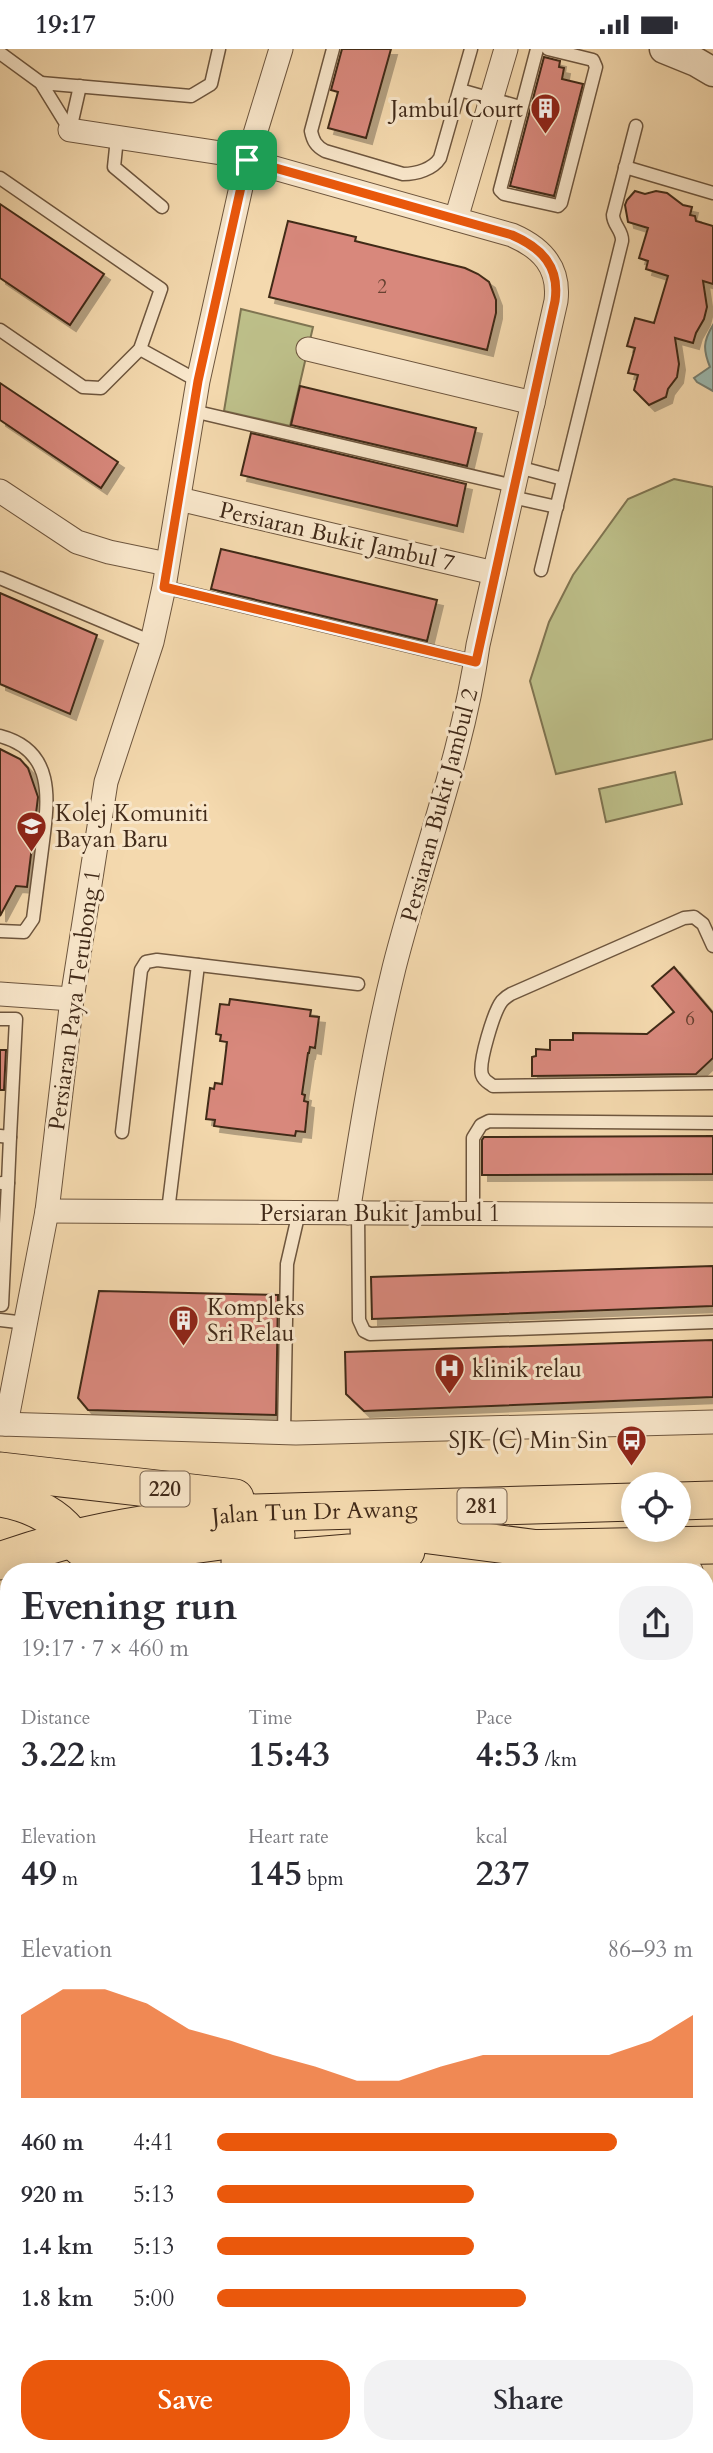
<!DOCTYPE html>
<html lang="en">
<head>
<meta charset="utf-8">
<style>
	:root { --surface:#fff; --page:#f2f2f3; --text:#2b2b33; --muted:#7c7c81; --accent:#ea580c }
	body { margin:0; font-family:Cardo,serif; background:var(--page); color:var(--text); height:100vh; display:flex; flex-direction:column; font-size:26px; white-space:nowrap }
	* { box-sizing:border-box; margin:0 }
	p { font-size:23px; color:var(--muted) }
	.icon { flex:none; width:38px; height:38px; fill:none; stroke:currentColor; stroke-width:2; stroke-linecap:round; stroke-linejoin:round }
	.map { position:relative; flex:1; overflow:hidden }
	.panel { position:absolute; left:0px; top:1514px; width:714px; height:891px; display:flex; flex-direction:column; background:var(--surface); border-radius:28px 28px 0 0; box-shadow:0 4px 18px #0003 }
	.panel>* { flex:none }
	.tools { position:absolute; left:621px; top:1423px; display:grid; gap:14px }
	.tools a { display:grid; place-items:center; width:70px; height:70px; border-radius:50%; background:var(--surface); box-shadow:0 4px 18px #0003; font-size:35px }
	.pin { position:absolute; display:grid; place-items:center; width:60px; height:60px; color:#fff; margin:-30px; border-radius:14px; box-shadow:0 4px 10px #0006 }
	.round { display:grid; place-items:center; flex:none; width:74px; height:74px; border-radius:28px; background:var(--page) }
	.summary { display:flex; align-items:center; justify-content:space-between; height:119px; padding:0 21px }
	h1 { font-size:38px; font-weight:600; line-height:52px }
	.stats { display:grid; grid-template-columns:repeat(3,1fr); gap:10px; height:119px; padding:7px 21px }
	.stats div { display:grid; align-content:center }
	.stats b { font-size:35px; font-weight:600 }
	.stats small { font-size:19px; font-weight:400 }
	.stats p { font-size:19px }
	.chart { height:196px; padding:14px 21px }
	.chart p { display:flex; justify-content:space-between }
	.chart svg { width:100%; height:126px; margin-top:7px; fill:var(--accent); opacity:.7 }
	.action { display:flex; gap:14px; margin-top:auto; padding:14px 21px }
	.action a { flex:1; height:80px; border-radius:28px; background:var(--accent); color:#fff; font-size:28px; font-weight:600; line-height:80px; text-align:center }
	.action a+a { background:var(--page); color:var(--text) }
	ul { padding:0 21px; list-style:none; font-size:23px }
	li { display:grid; grid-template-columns:112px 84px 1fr; align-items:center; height:52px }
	li i { height:18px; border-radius:9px; background:var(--accent) }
	.status { display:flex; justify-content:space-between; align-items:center; height:49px; padding:0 35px; background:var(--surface); direction:ltr }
	.status svg { height:19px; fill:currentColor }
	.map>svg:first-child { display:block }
</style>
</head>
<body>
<div class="status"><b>19:17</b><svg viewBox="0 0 49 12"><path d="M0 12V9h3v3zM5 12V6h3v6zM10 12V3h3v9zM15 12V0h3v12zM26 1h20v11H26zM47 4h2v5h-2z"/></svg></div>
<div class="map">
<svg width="713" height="2404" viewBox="0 0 713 2404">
	<defs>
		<filter id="shadow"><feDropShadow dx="6" dy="6" stdDeviation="0" flood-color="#0004"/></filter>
	</defs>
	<rect width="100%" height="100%" fill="#f4d9ae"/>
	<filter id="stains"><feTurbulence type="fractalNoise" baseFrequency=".00286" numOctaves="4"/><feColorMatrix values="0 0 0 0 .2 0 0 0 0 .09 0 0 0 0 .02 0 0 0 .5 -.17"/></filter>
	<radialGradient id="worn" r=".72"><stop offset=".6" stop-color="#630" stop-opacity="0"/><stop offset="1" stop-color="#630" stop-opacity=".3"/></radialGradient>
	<!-- green -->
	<g fill="#bdbf89" stroke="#7f7451" stroke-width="2">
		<path d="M241 260 313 278 290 377 224 362Z"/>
		<path d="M674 430 713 438V690L556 725 530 632 549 573 573 526 628 450Z"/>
		<path d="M675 723 682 755 606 773 599 740Z"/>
		<path d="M0 1942C9 1961 13 1980 0 1998Z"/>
	</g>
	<!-- water -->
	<path fill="#9cb9af" stroke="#788073" stroke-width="2" d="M713 276V342L697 333 694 329 710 318C703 301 703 292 713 276Z"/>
	<!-- building -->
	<g fill="#d8887c" stroke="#412a19" stroke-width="2" filter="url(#shadow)">
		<path d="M342 0H391L366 89 328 79 338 43 331 41Z"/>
		<path d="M544 8 560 12 559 18 564 19 562 30 583 35 554 147 510 137Z"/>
		<path d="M635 142 645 145 656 142 667 144 683 156 692 158 690 166 695 167 696 172 713 177V235L703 232 707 258 704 270 696 284 693 294 675 289 679 315 677 328 668 340 666 348 649 356 634 341 638 326 628 324 635 299 627 297 635 269 654 274 668 227 646 220 648 212 639 209 648 179 628 173 625 156 627 151Z"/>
		<path d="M0 155 104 225 70 276 0 229Z"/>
		<path d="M288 172 356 188 355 192 465 219 478 225 489 233 496 251V264L487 301 269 248Z"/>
		<path d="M0 334 118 413 101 439 0 371Z"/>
		<path d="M300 337 476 379 467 417 291 376Z"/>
		<path d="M251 384 466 435 457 477 241 426Z"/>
		<path d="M221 500 437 551 427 592 211 540Z"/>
		<path d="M0 544 97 586 70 665 0 635Z"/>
		<path d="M0 700 20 710 28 719 38 748 27 838 16 837 0 867Z"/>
		<path d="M674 918 713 964V1009L696 1025 532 1027V1008L536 1007V1000L550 1001V991H573V984L647 985 674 963 652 937Z"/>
		<path d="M230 950 311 961 310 967 319 968 315 999 310 998 309 1004H308L302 1045 305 1046 304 1052 308 1053 305 1083 296 1082 295 1087 229 1079 214 1077 215 1071 206 1070 210 1039 214 1040 215 1034 222 1035 227 993 220 992 221 986 216 985 220 955 229 956Z"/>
		<path d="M0 1001H6L4 1041H0Z"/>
		<path d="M713 1087V1125L482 1126V1091L484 1088Z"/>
		<path d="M713 1217V1257L372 1270 371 1228Z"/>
		<path d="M99 1242 278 1246 276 1366 88 1361 78 1349Z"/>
		<path d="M713 1291V1348L364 1362 346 1345 345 1303Z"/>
	</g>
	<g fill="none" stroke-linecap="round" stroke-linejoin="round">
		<defs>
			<g id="service">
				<path d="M333 0 311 82C313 92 316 97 325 102L403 125C417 125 433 120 440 109L471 0"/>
				<path d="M537 0 500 141 504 145 558 157 561 154 596 18 593 11 548 0"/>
				<path d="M0 4 41 34 70 81"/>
				<path d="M41 34 191 47 211 35 219 0"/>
				<path d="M460 41 520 58"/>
				<path d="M70 81 80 37"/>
				<path d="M117 89 114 118 162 158"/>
				<path d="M625 118 713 144"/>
				<path d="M0 129 161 240 140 300 101 339 83 338 0 281"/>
				<path d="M140 300 198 332"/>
				<path d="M193 362 514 437"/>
				<path d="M518 418 563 430"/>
				<path d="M512 448 557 458"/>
				<path d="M541 521 622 192C623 182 613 176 613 166L636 77"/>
				<path d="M0 529 152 593"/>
				<path d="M164 538 476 613"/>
				<path d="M0 687C57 702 48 753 42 800 39 823 36 847 33 870L24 883 0 882"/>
				<path d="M713 897 703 875 694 868 684 869 511 945C509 946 504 950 502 952 494 962 478 1014 482 1026 484 1032 488 1033 493 1037L713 1034"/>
				<path d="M0 970H16L10 1088 0 1087"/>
				<path d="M122 1083 141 921 146 913 157 911 358 935"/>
				<path d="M2 1134H8L10 1088"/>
				<path d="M168 1162 198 916"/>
				<path d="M358 1164 359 1271 364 1282 370 1285 713 1273"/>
				<path d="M473 1164V1089L481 1076 489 1072 713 1074"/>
				<path d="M0 1256H2L8 1134"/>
				<path d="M0 1271 26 1274"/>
				<path d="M284 1384 287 1215 299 1163"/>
				<path d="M0 2149 9 2144"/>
				<path d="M0 2185 9 2180"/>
				<path d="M705 2276 713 2254"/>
				<path d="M705 2381 713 2378"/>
				<path d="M474 2404 478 2396"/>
				<path d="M660 2404 663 2396"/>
			</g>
			<g id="minor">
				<path d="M70 81 221 104 512 186C542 199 560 218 556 252L478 596C463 705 421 812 394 919 374 1000 361 1081 348 1164"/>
				<path d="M456 170 506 0"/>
				<path d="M308 300 533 354"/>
				<path d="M0 442 77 493 109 503 167 515"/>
				<path d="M179 450 494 524"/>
				<path d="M0 945 72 950"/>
				<path d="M47 1162 713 1166"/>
				<path d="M0 1375 296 1384 713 1373"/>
				<path d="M6 1375 47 1162 72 950 106 733 152 593 164 538 198 332 247 111 281 0"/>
				<path d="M672 1498 691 1522"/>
				<path d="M705 1906 713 1858"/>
				<path d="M705 2046 713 2056"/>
				<path d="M705 2147 713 2143"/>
				<path d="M562 2404 565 2396"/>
			</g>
			<path id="tertiary" d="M664 0 696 13 713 23"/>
			<g id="primary">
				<path d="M0 1422 235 1449"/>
				<path d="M0 1449C23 1453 46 1461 63 1478 73 1488 80 1502 94 1506 118 1513 146 1503 169 1499 204 1494 240 1489 276 1486"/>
				<path d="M679 1452 713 1451"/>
				<path d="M369 1482 414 1484 539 1500"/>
				<path d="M516 1500 713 1496"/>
				<path id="s1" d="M0 1512C83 1482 164 1470 251 1464L634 1453"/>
				<path d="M240 1513 349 1504 406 1502"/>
				<path d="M0 1561 9 1558"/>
			</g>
		</defs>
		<!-- service casing -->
		<use href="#service" stroke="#6e563e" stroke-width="15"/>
		<!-- minor casing -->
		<use href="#minor" stroke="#6e563e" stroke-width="25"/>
		<!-- tertiary casing -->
		<use href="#tertiary" stroke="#6e563e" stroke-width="31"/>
		<!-- primary casing -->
		<use href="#primary" stroke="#412a19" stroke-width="39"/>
		<!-- service -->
		<use href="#service" stroke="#f8e6ca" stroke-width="12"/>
		<!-- minor -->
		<use href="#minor" stroke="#f8e6ca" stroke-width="23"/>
		<!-- tertiary -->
		<use href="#tertiary" stroke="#f8e6ca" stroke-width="28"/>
		<!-- primary -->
		<use href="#primary" stroke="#f4d9ae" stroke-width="37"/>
	</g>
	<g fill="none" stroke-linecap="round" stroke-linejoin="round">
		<defs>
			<path id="route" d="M247 111 512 186C542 199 560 218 555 252L476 613 164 538 198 332Z"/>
		</defs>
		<!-- route casing -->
		<use href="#route" stroke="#fff" stroke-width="14"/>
		<!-- route -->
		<use href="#route" stroke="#ea580c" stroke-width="9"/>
	</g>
	<!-- icons -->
	<defs>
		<symbol id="building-pin" viewBox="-11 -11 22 30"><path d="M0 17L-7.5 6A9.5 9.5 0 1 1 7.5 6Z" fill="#8f2418" stroke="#f8e6ca"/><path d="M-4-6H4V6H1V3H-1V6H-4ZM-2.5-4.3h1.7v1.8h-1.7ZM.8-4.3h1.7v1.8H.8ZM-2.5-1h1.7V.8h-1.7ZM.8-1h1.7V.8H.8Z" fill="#fff"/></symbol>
		<symbol id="university-pin" viewBox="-11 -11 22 30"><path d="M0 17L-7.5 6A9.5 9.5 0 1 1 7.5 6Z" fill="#8f2418" stroke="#f8e6ca"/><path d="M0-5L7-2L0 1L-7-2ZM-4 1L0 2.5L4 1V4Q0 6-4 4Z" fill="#fff"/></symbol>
		<symbol id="hospital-pin" viewBox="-11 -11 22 30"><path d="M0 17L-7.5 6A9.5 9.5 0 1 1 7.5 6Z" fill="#8f2418" stroke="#f8e6ca"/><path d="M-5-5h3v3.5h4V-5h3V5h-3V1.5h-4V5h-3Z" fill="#fff"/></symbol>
		<symbol id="bus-pin" viewBox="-11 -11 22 30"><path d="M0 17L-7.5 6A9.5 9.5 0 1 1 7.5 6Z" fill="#8f2418" stroke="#f8e6ca"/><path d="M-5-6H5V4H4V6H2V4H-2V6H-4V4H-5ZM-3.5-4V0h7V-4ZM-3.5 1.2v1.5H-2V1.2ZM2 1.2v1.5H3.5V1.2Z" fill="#fff"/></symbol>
	</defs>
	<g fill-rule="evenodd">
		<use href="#building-pin" x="528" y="42" width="35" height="47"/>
		<use href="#university-pin" x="14" y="760" width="35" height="47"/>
		<use href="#building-pin" x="166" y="1254" width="35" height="47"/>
		<use href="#hospital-pin" x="432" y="1302" width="35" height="47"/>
		<use href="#bus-pin" x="614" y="1374" width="35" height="47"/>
	</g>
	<g text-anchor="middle" stroke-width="6" stroke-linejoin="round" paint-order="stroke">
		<!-- number labels -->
		<g font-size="19" fill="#674232">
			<text x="382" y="244">2</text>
			<text x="690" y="976">6</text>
		</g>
		<!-- shield labels -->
		<g fill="#f8e6ca" stroke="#78624e" stroke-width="2">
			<rect x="140.5" y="1422.5" width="49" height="35" rx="5"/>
			<rect x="457.5" y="1439.5" width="49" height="35" rx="5"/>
		</g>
		<g font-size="21" font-weight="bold" fill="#412a19">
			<text x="165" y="1447">220</text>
			<text x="482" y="1464">281</text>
		</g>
		<!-- poi labels -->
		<g font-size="23" fill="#412a19" stroke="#f8e6ca" text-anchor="start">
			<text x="523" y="68" text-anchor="end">Jambul Court</text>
			<text x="55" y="772">Kolej Komuniti<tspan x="55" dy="26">Bayan Baru</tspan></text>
			<text x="207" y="1266">Kompleks<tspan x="207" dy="26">Sri Relau</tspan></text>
			<text x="472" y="1328">klinik relau</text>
			<text x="608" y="1399" text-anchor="end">SJK (C) Min Sin</text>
		</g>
		<!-- street labels -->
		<g font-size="23" fill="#412a19" stroke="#f8e6ca">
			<text transform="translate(337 487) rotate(13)" y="8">Persiaran Bukit Jambul 7</text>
			<text transform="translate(439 756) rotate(-75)" y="8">Persiaran Bukit Jambul 2</text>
			<text transform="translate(74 951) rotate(-82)" y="8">Persiaran Paya Terubong 1</text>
			<text x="380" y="1172">Persiaran Bukit Jambul 1</text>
			<text dy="8" stroke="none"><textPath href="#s1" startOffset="320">Jalan Tun Dr Awang</textPath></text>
		</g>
	</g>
	<rect width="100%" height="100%" filter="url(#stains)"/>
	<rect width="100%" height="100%" fill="url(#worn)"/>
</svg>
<div class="tools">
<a><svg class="icon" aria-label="locate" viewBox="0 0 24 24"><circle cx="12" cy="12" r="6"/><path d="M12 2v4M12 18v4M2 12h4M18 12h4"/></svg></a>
</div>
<div class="pin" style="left:247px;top:111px;background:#1e9e55"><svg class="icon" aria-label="arrive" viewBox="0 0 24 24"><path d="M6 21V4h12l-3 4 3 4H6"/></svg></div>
<section class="panel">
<div class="summary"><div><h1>Evening run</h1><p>19:17 · 7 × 460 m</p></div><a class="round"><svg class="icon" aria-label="share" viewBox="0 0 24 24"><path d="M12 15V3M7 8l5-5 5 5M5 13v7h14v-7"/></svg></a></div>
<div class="stats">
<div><p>Distance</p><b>3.22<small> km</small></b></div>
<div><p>Time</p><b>15:43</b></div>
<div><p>Pace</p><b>4:53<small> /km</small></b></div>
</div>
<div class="stats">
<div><p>Elevation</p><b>49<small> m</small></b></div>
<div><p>Heart rate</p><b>145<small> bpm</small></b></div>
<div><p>kcal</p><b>237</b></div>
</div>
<div class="chart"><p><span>Elevation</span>86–93 m</p>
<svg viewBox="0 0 160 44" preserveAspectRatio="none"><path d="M0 44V15L10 6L20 6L30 11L40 20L50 24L60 29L70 33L80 38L90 38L100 33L110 29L120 29L130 29L140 29L150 24L160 15V44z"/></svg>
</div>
<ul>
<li><b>460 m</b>4:41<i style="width:84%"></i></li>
<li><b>920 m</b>5:13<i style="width:54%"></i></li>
<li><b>1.4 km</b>5:13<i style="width:54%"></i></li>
<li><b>1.8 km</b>5:00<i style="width:65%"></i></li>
</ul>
<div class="action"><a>Save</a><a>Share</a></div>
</section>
</div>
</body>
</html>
